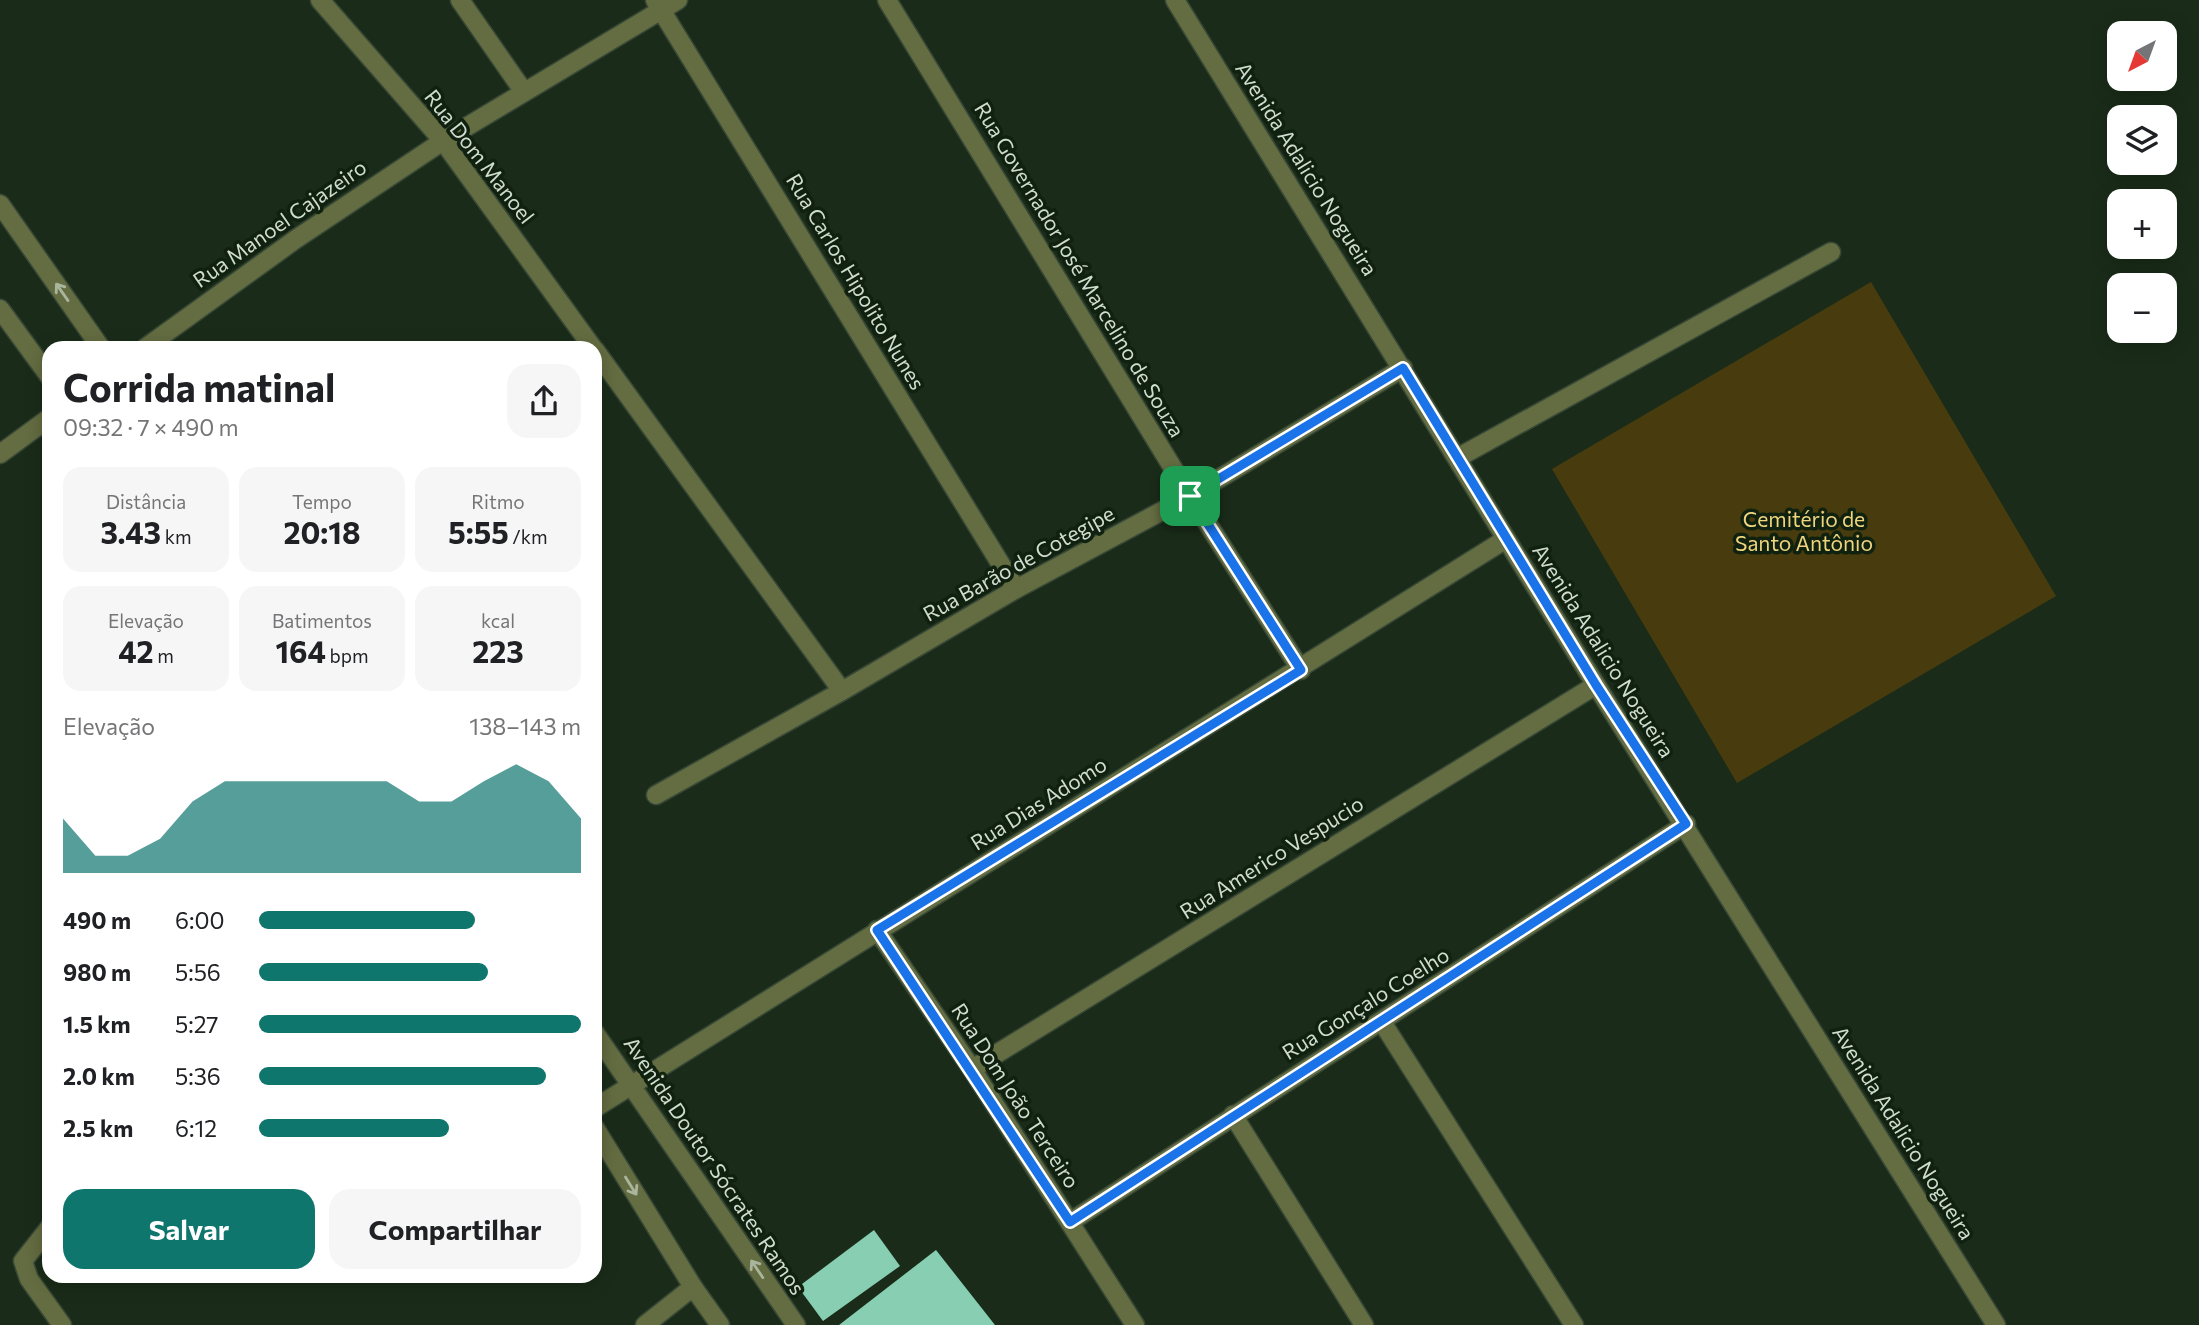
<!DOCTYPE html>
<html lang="pt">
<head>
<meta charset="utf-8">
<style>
	:root { --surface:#fff; --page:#f6f6f6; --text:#202124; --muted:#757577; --accent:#0f766e }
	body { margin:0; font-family:Commissioner,sans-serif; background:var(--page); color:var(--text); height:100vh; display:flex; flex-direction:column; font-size:26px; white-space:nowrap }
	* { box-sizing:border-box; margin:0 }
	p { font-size:23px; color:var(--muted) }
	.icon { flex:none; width:38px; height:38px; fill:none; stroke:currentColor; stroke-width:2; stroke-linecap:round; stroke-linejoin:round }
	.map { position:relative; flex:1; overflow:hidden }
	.side { position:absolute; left:42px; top:341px; width:560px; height:942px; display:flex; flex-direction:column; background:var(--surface); border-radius:21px; box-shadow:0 4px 18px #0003 }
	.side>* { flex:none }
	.needle { width:46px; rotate:221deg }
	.buttons { position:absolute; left:2107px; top:21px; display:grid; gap:14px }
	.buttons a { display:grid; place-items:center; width:70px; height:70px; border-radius:14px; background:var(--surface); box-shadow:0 4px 18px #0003; font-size:35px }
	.pin { position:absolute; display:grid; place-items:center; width:60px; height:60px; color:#fff; margin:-30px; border-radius:14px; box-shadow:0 4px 10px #0006 }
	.round { display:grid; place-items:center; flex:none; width:74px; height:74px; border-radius:21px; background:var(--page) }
	.summary { display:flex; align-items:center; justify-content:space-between; height:119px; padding:0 21px }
	h1 { font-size:38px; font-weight:700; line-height:52px }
	.metrics { display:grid; grid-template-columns:repeat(3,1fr); gap:10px; height:119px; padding:7px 21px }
	.metrics div { display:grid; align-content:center; border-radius:18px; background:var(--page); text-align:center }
	.metrics b { font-size:30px; font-weight:700 }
	.metrics small { font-size:19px; font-weight:400 }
	.metrics p { font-size:19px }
	.chart { height:196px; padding:14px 21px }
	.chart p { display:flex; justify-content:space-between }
	.chart svg { width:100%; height:126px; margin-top:7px; fill:var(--accent); opacity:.7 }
	.action { display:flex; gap:14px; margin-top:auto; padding:14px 21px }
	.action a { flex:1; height:80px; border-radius:21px; background:var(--accent); color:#fff; font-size:28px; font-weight:700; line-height:80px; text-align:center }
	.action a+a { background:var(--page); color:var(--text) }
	ul { padding:0 21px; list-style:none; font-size:23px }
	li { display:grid; grid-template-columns:112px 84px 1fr; align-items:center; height:52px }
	li i { height:18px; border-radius:9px; background:var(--accent) }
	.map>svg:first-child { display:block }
</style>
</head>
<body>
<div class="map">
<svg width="2199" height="1325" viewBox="0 0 2199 1325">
	<rect width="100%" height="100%" fill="#1a2c19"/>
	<!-- green -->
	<path fill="#483c0e" d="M1871 282 2056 596 1737 783 1552 469Z"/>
	<!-- building -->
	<g fill="#87ceb3">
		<path d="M874 1230 900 1266 823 1321 798 1287Z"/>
		<path d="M936 1250 995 1325H839Z"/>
	</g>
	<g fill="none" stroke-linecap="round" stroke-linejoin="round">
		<defs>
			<g id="minor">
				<path d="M320 0 443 141 593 348"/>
				<path d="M460 0 524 92"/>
				<path d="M655 0 1016 589"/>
				<path d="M887 0 1190 496 1301 670"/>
				<path d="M1175 0 1596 685 1996 1325"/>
				<path d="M0 204 101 348"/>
				<path d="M0 309 49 376"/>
				<path d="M145 348 296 239 443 141 678 0"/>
				<path d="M595 350 842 691"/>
				<path d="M0 454 49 418"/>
				<path d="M1459 457 1831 252"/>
				<path d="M656 795 842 691 1016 589 1190 496 1403 368"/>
				<path d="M877 930 972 1069 1135 1325"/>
				<path d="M1382 1022 1574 1325"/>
				<path d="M595 1033 796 1325"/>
				<path d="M972 1069 1596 685"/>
				<path d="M595 1108 1506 539"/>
				<path d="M1233 1115 1364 1325"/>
				<path d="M595 1128 693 1287 720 1325"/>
				<path d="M1070 1222 1686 824"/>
				<path d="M49 1228 23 1261 29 1279 62 1325"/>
				<path d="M645 1325 693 1287"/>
			</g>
		</defs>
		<!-- minor casing -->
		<use href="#minor" stroke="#374836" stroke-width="21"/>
		<!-- minor -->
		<use href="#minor" stroke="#646c41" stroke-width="18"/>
	</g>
	<!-- one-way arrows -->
	<defs><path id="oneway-shaft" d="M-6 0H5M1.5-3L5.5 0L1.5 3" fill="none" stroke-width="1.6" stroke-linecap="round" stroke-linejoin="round" transform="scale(1.75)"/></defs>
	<g stroke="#aab59d">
		<use href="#oneway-shaft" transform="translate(62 292) rotate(-125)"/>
		<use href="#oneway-shaft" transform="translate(631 1186) rotate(58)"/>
		<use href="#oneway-shaft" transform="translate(757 1269) rotate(-124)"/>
	</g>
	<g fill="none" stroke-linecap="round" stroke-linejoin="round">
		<defs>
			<path id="route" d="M1403 368 1596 685 1686 824 1070 1222 877 930 1301 670 1190 496Z"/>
		</defs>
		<!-- route casing -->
		<use href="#route" stroke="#fff" stroke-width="14"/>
		<!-- route -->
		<use href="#route" stroke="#1a73e8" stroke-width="9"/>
	</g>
	<g text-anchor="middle" stroke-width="7" stroke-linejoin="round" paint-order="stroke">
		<!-- street labels -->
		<g font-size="21" fill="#d0dccf" stroke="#10220f">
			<text transform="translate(479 157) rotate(52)" y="7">Rua Dom Manoel</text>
			<text transform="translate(1306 169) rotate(58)" y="7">Avenida Adalicio Nogueira</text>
			<text transform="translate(280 224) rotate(-35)" y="7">Rua Manoel Cajazeiro</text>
			<text transform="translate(1079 270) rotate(59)" y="7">Rua Governador José Marcelino de Souza</text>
			<text transform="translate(855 282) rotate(59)" y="7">Rua Carlos Hipolito Nunes</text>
			<text transform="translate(1019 564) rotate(-29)" y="7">Rua Barão de Cotegipe</text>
			<text transform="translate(1603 651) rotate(58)" y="7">Avenida Adalicio Nogueira</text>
			<text transform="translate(1039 804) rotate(-32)" y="7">Rua Dias Adomo</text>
			<text transform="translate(1272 858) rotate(-32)" y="7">Rua Americo Vespucio</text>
			<text transform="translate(1366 1004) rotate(-32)" y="7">Rua Gonçalo Coelho</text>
			<text transform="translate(1015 1096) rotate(57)" y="7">Rua Dom João Terceiro</text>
			<text transform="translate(1903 1133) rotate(58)" y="7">Avenida Adalicio Nogueira</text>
			<text transform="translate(714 1166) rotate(56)" y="7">Avenida Doutor Sócrates Ramos</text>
		</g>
		<!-- park labels -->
		<g font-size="21" fill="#efd57d" stroke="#10220f">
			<text x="1804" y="527">Cemitério de<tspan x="1804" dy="24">Santo Antônio</tspan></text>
		</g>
	</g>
</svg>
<div class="buttons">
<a><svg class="needle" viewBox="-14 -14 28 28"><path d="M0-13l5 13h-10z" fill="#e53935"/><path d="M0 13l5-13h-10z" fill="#757577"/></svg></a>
<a><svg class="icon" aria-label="layers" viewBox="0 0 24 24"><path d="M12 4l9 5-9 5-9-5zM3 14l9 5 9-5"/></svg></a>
<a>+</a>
<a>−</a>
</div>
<div class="pin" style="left:1190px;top:496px;background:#1e9e55"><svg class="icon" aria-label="arrive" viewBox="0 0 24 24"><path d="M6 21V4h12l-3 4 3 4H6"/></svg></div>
<section class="side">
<div class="summary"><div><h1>Corrida matinal</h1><p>09:32 · 7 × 490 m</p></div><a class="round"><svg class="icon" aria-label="share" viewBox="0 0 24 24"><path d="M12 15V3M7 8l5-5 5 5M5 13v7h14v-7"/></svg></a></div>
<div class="metrics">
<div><p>Distância</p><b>3.43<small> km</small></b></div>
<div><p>Tempo</p><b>20:18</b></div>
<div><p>Ritmo</p><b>5:55<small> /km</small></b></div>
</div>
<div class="metrics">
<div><p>Elevação</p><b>42<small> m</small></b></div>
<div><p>Batimentos</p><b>164<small> bpm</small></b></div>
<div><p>kcal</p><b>223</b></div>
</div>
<div class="chart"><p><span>Elevação</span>138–143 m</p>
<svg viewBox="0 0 160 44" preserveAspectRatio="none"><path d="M0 44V25L10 38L20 38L30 32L40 19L50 12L60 12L70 12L80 12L90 12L100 12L110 19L120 19L130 12L140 6L150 12L160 25V44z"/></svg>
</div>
<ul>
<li><b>490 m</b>6:00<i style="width:67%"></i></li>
<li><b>980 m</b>5:56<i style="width:71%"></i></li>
<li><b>1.5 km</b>5:27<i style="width:100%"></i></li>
<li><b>2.0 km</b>5:36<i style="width:89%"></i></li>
<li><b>2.5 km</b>6:12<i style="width:59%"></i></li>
</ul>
<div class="action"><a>Salvar</a><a>Compartilhar</a></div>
</section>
</div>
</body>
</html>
